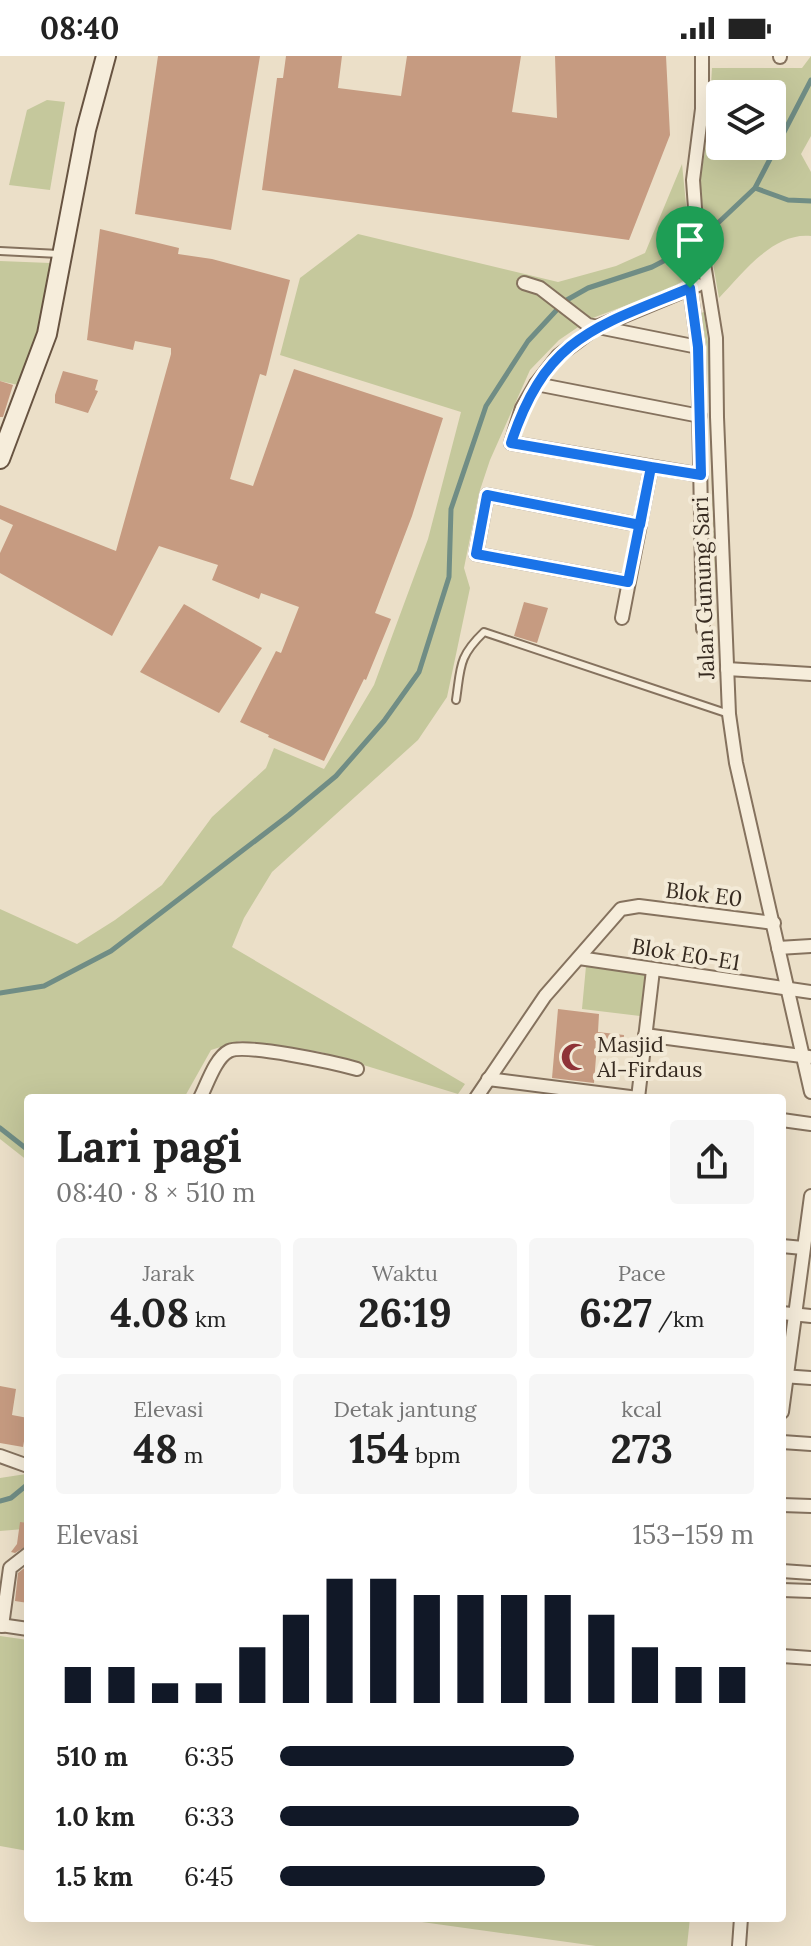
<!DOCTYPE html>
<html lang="id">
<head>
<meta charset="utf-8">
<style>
	:root { --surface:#fff; --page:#f6f6f6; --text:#222; --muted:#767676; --accent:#111827 }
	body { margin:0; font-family:Lora,serif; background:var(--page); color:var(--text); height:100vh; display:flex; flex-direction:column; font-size:30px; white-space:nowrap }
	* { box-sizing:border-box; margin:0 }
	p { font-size:26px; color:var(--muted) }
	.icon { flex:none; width:44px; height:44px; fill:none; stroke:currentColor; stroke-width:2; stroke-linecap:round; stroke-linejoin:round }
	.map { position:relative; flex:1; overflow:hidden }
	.panel { position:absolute; left:24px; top:1038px; width:762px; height:828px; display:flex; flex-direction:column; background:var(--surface); border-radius:8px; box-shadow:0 8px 32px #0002 }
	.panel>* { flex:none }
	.buttons { position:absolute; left:706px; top:24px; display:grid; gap:16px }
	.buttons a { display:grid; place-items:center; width:80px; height:80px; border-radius:8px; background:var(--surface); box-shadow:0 8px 32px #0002; font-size:40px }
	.pin { position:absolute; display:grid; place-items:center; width:68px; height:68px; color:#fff; margin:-82px -34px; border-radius:50% 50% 50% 0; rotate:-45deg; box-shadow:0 0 8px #0007 }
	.pin .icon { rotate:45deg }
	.round { display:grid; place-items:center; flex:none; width:84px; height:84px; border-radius:8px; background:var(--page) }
	.summary { display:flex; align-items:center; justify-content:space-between; height:136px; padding:0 32px }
	h1 { font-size:44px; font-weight:700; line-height:60px }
	.stats { display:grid; grid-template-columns:repeat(3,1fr); gap:12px; height:136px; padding:8px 32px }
	.stats div { display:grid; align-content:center; border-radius:8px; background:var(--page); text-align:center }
	.stats b { font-size:40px; font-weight:700 }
	.stats small { font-size:22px; font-weight:400 }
	.stats p { font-size:22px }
	.chart { height:224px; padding:16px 32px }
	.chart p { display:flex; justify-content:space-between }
	.chart svg { width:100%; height:144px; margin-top:8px; stroke:var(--accent); stroke-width:6 }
	ul { padding:0 32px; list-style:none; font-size:26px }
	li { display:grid; grid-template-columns:128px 96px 1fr; align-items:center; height:60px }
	li i { height:20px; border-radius:10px; background:var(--accent) }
	.status { display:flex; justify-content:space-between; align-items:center; height:56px; padding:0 40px; background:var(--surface); direction:ltr }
	.status svg { height:22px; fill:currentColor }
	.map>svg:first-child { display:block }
</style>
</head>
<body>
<div class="status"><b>08:40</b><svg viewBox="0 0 49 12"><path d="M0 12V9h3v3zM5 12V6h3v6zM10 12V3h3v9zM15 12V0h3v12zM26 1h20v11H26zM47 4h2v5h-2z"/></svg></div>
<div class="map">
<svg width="811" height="1890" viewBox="0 0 811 1890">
	<rect width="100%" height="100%" fill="#ebdfc8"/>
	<!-- green -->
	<g fill="#c5c89c" fill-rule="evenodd">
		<path d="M811 0V80L801 98 811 116V180C773 176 743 217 719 242L699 128 708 79 712 12H802ZM720 38H772V90H720Z"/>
		<path d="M47 44 65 46 50 134 9 129 27 54Z"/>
		<path d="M682 108 688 168 697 216 670 233 590 263 559 284 530 314 490 404 479 437 464 512 470 532 447 641 418 684 272 816 244 862 232 891 465 1028 458 1038 321 996 240 985 211 994 184 1042H28V1105L0 1083V853L77 888 115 864 162 829 212 761 266 712 274 692 324 713 374 629 428 483 461 356 280 299 300 222 358 178 558 226 616 210 645 197Z"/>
		<path d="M0 205 50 207 52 212 36 284 21 327 18 329 0 325Z"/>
		<path d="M704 256 709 293 717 585 707 292 701 257Z"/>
		<path d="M586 910 645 918 640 960 582 953Z"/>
		<path d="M26 1418 28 1470 24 1473 0 1475V1422Z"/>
		<path d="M0 1580 28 1584V1795L0 1790Z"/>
		<path d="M393 1862H690L687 1890H596Z"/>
	</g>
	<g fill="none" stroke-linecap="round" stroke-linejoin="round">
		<!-- stream -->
		<g stroke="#708d85" stroke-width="5">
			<path d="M755 132 788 144 811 145"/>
			<path d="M0 937 44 930 111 895 289 759 336 720 384 665 419 616 449 521 451 453 486 350 528 285 565 245 588 232 652 211 677 198 719 166 755 132 811 24"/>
			<path d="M0 1072 28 1094"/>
			<path d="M0 1445 11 1442 28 1428"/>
		</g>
	</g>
	<!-- building -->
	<g fill="#c69b81">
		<path d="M158 0H260L231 174 135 158Z"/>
		<path d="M286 0H342L338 32 401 40 407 0H521L512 56 557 62 555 0H666L670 79 629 184 262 134 277 22H283Z"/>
		<path d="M100 173 179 192 178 198 212 203 290 224 266 320 260 318 230 423 253 430 294 313 443 362 412 460 375 557 391 563 366 624 364 623 324 705 268 681 269 679 240 666 276 595 281 597 299 551 261 537 259 543 212 524 218 509 159 490 112 580 0 517V497L13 469 0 463V449L116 495 171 298V292L135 285 133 294 87 284Z"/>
		<path d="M63 315 98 324 95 334 98 335 88 357 55 347V339Z"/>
		<path d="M0 325 13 329 3 361H0Z"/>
		<path d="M524 546 548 552 537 587 514 580Z"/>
		<path d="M184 548 262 592 219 657 140 616Z"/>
		<path d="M558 953 599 958 598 976 624 979 623 991 597 988 594 1027 552 1022Z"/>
		<path d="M0 1330 16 1333 12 1359 28 1362 23 1391 0 1387Z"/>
		<path d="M20 1466 28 1467V1489L15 1497 11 1496 17 1488Z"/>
		<path d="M28 1509V1547L15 1545 18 1517Z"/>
	</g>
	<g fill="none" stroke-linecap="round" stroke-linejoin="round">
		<defs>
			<g id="lane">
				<path d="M0 195 59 198"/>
				<path d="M456 644C461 611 458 601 484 576L729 658"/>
			</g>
			<g id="street">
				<path d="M702 0V53L693 124 695 152 716 282 717 361 729 658 736 707 811 1036"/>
				<path d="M780 0V1"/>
				<path d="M524 227 540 232 588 269 698 291"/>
				<path d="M690 232 698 291 703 573"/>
				<path d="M536 328 558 300 597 271 698 229"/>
				<path d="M700 360 536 328 522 352 511 387 701 419"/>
				<path d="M628 526 476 498 487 439 640 469"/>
				<path d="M622 562 651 411"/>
				<path d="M727 613 811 618"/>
				<path d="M778 892 811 890"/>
				<path d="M579 902 811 936"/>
				<path d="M645 979 809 1001"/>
				<path d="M488 1023 638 1042 653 914"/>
				<path d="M200 1042C207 1029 215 1002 229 995 245 987 336 1007 357 1013"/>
				<path d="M476 1042 545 940 621 853 639 850 774 867"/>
				<path d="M782 1064 811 1068"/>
				<path d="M782 1190 803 1192"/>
				<path d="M782 1257 811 1260"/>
				<path d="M782 1320 811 1322"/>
				<path d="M782 1356 811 1140"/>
				<path d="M782 1386 811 1388"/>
				<path d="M0 1400 28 1410"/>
				<path d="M782 1449 811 1450"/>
				<path d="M782 1515 811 1517"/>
				<path d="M782 1534 811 1535"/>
				<path d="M0 1569 28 1573"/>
				<path d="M2 1570 10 1512 28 1498"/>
				<path d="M782 1600 811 1602"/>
				<path d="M739 1890 741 1862"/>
			</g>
			<path id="secondary" d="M0 403 47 278 86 74 106 0"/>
		</defs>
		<!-- lane casing -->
		<use href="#lane" stroke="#85725e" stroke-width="10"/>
		<!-- street casing -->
		<use href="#street" stroke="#85725e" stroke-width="16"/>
		<!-- secondary casing -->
		<use href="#secondary" stroke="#675341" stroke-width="22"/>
		<!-- lane -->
		<use href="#lane" stroke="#f6eddb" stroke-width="6"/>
		<!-- street -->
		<use href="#street" stroke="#f6eddb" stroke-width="12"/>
		<!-- secondary -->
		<use href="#secondary" stroke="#f6eddb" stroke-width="18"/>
	</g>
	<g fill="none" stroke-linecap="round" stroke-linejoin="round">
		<defs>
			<path id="route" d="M690 232 698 291 701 419 651 411 628 526 476 498 487 439 640 469 651 411 511 387C546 281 595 271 690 232"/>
		</defs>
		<!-- route casing -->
		<use href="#route" stroke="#fff" stroke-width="16"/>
		<!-- route -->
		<use href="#route" stroke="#1a73e8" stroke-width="10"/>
	</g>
	<!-- icons -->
	<defs>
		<symbol id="mosque-bare" viewBox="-9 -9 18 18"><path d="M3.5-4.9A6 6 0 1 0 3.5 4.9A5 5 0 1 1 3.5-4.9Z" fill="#8f3337" stroke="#f3ead7" stroke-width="2.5" paint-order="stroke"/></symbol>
	</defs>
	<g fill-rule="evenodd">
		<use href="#mosque-bare" x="555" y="981" width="40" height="40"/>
	</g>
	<g text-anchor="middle" stroke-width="8" stroke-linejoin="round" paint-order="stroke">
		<!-- street labels -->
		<g font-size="22" fill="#372b21" stroke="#f3ead7">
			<text transform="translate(703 532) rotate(-92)" y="8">Jalan Gunung Sari</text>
			<text transform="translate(704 838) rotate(7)" y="8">Blok E0</text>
			<text transform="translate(686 898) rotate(9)" y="8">Blok E0-E1</text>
		</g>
		<!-- poi labels -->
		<g font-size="22" fill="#372b21" stroke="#f3ead7" text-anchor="start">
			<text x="597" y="996">Masjid<tspan x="597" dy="25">Al-Firdaus</tspan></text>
		</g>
	</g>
</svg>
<div class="buttons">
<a><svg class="icon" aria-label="layers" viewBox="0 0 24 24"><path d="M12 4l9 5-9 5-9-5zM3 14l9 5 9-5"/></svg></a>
</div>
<div class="pin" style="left:690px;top:232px;background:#1e9e55"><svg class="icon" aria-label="arrive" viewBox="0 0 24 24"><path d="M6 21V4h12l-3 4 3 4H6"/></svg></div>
<section class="panel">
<div class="summary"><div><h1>Lari pagi</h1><p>08:40 · 8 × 510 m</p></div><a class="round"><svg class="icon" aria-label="share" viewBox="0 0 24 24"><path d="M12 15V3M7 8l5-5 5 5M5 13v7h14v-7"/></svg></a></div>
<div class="stats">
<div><p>Jarak</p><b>4.08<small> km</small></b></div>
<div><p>Waktu</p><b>26:19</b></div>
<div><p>Pace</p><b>6:27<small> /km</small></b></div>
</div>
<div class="stats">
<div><p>Elevasi</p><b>48<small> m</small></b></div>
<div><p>Detak jantung</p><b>154<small> bpm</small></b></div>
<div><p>kcal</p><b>273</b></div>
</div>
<div class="chart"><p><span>Elevasi</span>153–159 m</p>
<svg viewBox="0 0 160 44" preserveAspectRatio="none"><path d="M5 44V33M15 44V33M25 44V38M35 44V38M45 44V27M55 44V17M65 44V6M75 44V6M85 44V11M95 44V11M105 44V11M115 44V11M125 44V17M135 44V27M145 44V33M155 44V33"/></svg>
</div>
<ul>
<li><b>510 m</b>6:35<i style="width:62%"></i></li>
<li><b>1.0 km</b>6:33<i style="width:63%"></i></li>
<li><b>1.5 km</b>6:45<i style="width:56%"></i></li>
</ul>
</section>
</div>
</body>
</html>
